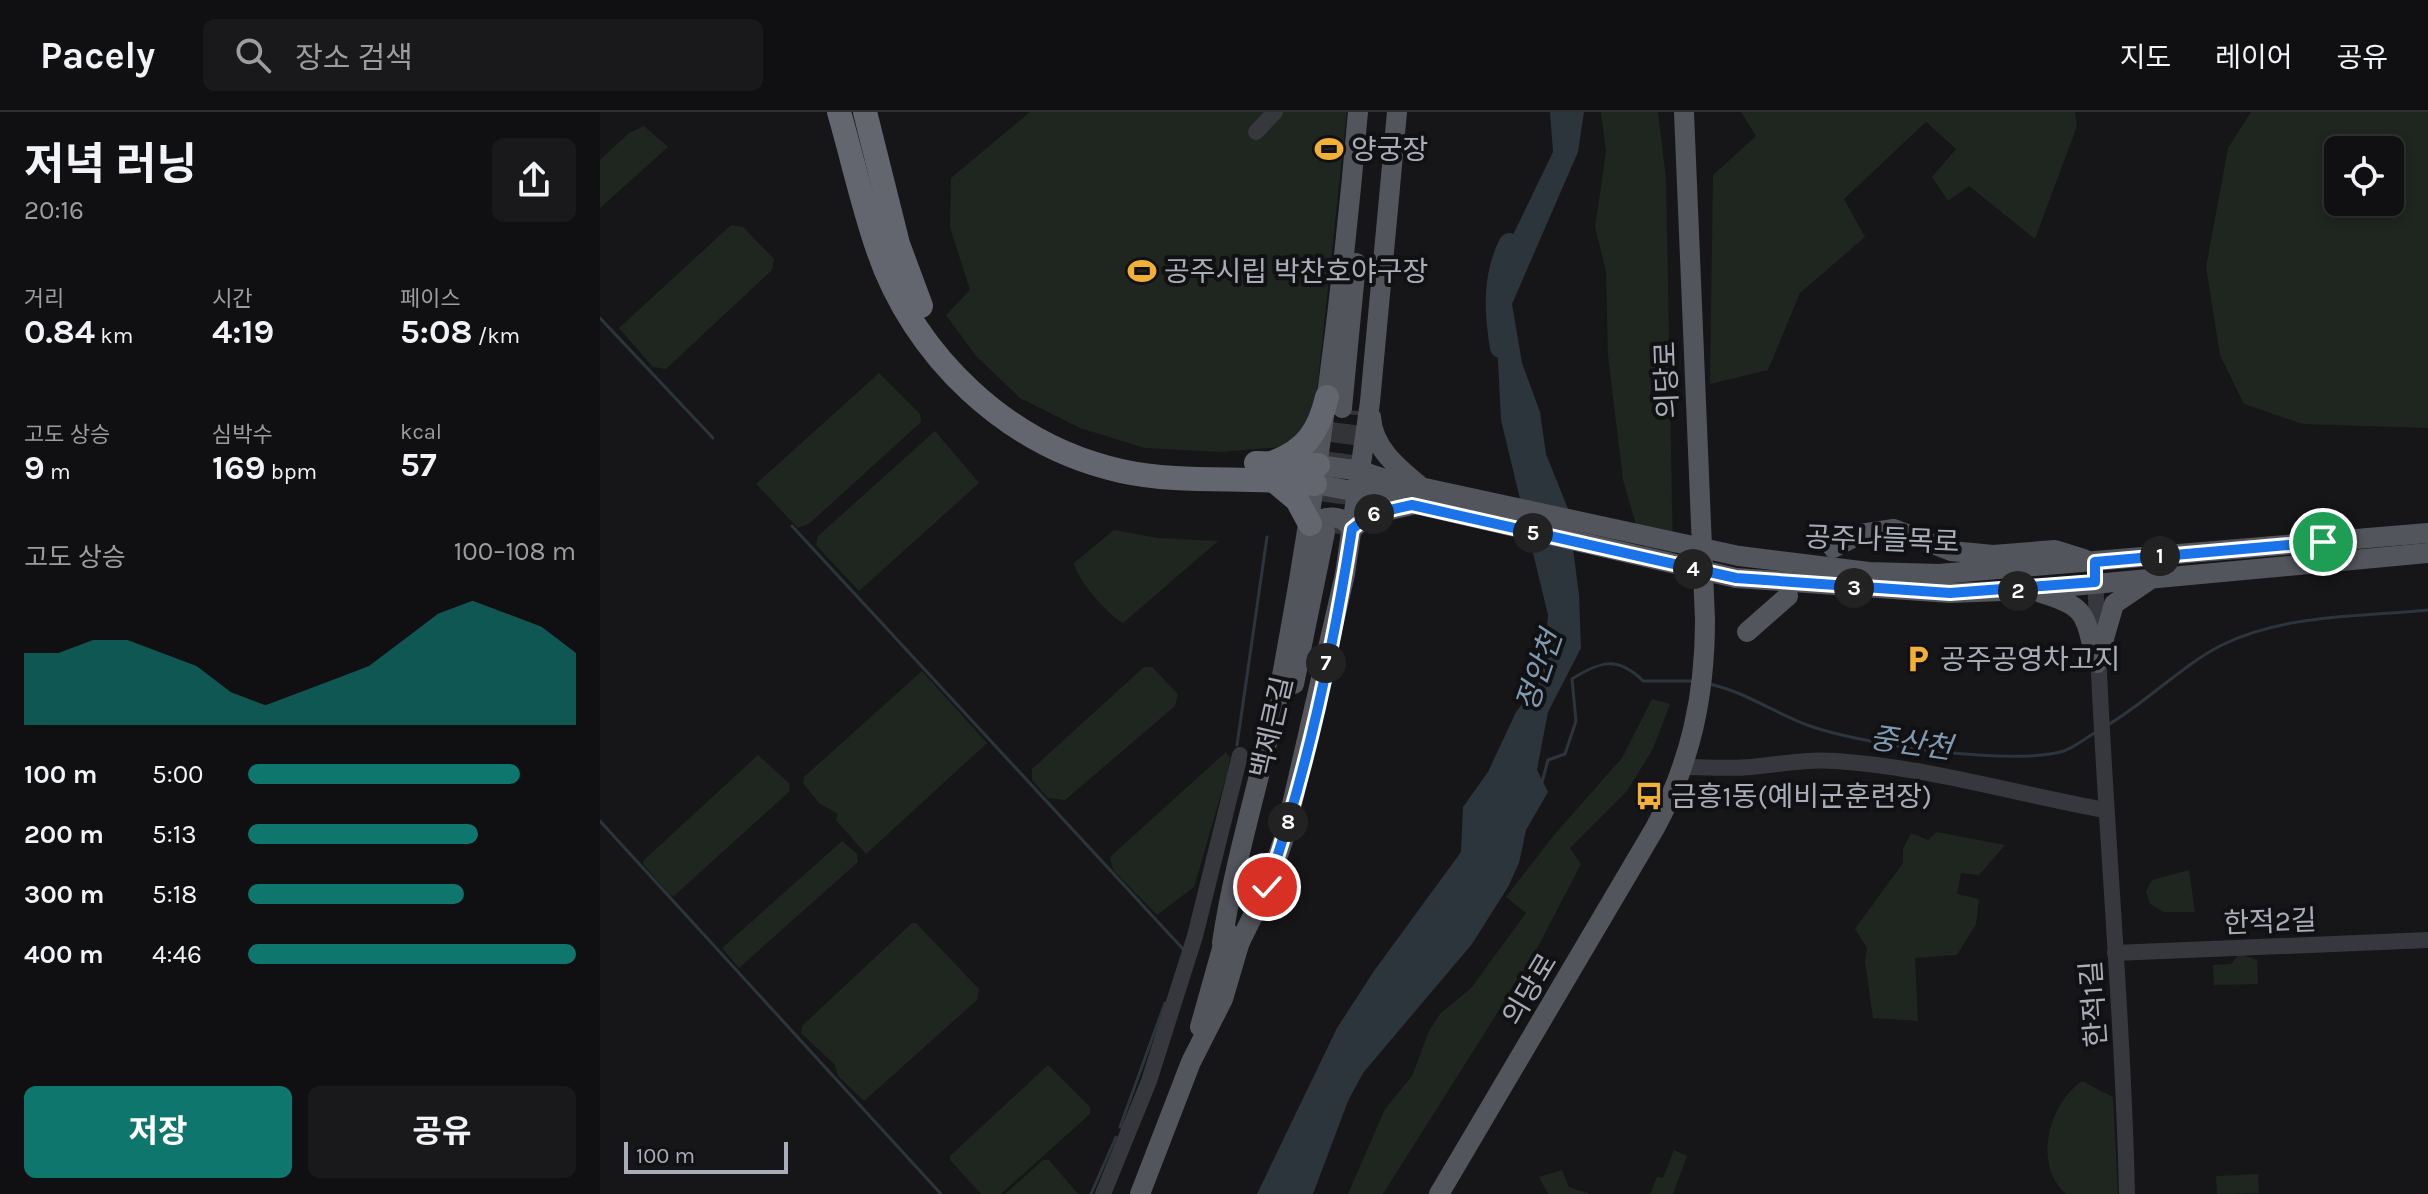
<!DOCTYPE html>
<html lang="ko">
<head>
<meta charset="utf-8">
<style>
	:root { --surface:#101012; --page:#19191b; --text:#f1f3f6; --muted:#9c9d9f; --line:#303032; --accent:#0f766e }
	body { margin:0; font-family:Karla,"Noto Sans KR",sans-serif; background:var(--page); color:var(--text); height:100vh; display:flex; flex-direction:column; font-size:30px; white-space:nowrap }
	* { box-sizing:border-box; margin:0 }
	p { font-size:26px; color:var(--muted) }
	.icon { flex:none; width:44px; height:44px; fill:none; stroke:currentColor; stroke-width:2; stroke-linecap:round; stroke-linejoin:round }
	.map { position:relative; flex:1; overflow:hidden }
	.side { display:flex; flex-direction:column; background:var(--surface); width:600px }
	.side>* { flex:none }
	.controls { position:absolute; left:1724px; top:24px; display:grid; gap:16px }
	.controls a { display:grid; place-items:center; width:80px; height:80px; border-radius:12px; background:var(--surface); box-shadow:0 4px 12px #0003,0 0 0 2px var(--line); font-size:40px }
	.scale { position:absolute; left:24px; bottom:20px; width:164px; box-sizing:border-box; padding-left:8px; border:4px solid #a8adb8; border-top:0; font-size:22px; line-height:28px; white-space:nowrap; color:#a8adb8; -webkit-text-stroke:6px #111113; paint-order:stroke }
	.pin { position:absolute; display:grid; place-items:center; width:68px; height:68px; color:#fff; margin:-34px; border:4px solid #fff; border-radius:50%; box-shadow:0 2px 8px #0007 }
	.km { position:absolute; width:40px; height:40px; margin:-20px; border-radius:50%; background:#222; color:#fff; font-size:22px; line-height:40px; text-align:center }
	.round { display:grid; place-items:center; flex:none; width:84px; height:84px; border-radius:12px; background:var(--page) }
	.summary { display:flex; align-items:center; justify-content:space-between; height:136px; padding:0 24px }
	h1 { font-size:44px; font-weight:700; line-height:60px }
	.figures { display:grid; grid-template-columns:repeat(3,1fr); gap:12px; height:136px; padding:8px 24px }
	.figures div { display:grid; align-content:center }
	.figures b { font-size:34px; font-weight:700 }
	.figures small { font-size:22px; font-weight:400 }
	.figures p { font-size:22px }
	.chart { height:224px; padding:16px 24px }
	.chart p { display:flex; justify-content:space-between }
	.chart svg { width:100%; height:144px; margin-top:8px; fill:var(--accent); opacity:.7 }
	.action { display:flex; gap:16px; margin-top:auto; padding:16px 24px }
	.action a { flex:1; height:92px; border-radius:12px; background:var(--accent); color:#fff; font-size:32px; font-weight:700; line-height:92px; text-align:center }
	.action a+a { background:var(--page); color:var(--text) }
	ul { padding:0 24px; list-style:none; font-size:26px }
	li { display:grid; grid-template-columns:128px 96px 1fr; align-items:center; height:60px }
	li i { height:20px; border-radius:10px; background:var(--accent) }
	header { display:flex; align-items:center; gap:48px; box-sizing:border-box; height:112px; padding:0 40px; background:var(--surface); border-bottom:2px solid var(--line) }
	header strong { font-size:38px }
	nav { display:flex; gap:44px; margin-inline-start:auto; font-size:28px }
	.search { width:560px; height:72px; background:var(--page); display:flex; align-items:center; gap:20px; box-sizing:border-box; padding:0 28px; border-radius:12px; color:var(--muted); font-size:30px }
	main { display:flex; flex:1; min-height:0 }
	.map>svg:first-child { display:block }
</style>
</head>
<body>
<header>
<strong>Pacely</strong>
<div class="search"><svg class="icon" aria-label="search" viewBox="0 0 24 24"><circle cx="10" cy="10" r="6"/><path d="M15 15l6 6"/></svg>장소 검색</div>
<nav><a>지도</a><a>레이어</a><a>공유</a></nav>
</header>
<main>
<section class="side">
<div class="summary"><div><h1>저녁 러닝</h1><p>20:16</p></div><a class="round"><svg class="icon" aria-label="share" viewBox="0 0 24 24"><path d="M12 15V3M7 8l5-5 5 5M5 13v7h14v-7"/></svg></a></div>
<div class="figures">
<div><p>거리</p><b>0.84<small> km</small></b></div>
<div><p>시간</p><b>4:19</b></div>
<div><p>페이스</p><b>5:08<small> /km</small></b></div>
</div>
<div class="figures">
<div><p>고도 상승</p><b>9<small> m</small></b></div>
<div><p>심박수</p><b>169<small> bpm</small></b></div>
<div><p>kcal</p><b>57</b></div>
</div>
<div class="chart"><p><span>고도 상승</span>100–108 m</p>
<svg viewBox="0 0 160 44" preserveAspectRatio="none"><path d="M0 44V22L10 22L20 18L30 18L40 22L50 26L60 34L70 38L80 34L90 30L100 26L110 18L120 10L130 6L140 10L150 14L160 22V44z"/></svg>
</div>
<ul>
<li><b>100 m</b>5:00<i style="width:83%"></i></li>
<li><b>200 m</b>5:13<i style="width:70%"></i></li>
<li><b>300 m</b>5:18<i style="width:66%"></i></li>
<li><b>400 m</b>4:46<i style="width:100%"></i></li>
</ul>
<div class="action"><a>저장</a><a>공유</a></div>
</section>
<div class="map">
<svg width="1828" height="1082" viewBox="0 0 1828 1082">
	<rect width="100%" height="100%" fill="#161618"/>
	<!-- green -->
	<g fill="#1e261f" fill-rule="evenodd">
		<path d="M430 0H747L717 278 704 320 682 335 618 340 545 336 480 316 420 286 376 244 346 203 370 178 350 115 351 66Z"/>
		<path d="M1001 0H1058L1066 66 1073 445 1049 438 1041 430 1023 368 1008 244 1006 159 995 115 1006 40Z"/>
		<path d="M1141 0H1475L1477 14 1435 127 1369 74 1348 89 1332 65 1356 37 1326 10 1244 87 1265 125 1200 181 1168 258 1110 272 1113 63 1156 24Z"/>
		<path d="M1651 0H1828V316L1703 312 1644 292 1620 243 1606 155 1628 36ZM1790 38V90H1738V38Z"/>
		<path d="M44 14 68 35 0 96V48L29 21Z"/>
		<path d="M131 113 143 115 174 147 172 158 66 257 53 255 19 216Z"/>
		<path d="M279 261 320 302 321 310 210 411 198 416 156 372Z"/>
		<path d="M335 319 379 371 259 479 216 433 218 424Z"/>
		<path d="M514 418 558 426 618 429 523 511C509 504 475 465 474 451Z"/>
		<path d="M544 555H552L578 582 575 594 465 688 448 686 432 668V657Z"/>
		<path d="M322 559 387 631 266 742 236 708 238 702 219 691 203 671 204 665Z"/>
		<path d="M1052 587 1070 592 1053 637 1027 679 970 736 981 752 932 846 783 1082H748L785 997 812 964 829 919 840 902 871 876 926 801 906 785 954 723 1022 646Z"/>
		<path d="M626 640 630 646 627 662 594 775 557 803 513 758 510 745Z"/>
		<path d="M158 643 189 671 190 679 74 784 70 783 43 752 44 748Z"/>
		<path d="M1337 720 1405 733 1379 763 1361 761 1357 782 1379 787 1376 812 1357 843 1315 846 1318 909 1273 906 1265 849 1267 836 1255 817 1303 751V737L1311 721 1328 728Z"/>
		<path d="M242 729 257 742 258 750 139 856 122 836Z"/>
		<path d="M1589 758 1595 800H1564L1550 792 1546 779 1552 768Z"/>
		<path d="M312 811H316L379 877 377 888 264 989 238 964 235 953 201 921 202 914Z"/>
		<path d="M1639 842 1657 848 1658 872 1614 873 1613 853 1631 852Z"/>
		<path d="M448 953 490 995V1002L401 1082H381L350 1048V1044Z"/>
		<path d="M1482 969 1513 985 1518 1082H1466C1432 1052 1449 992 1482 969Z"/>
		<path d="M1074 1038 1087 1044 1073 1082H1050L1057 1065 1063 1066Z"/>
		<path d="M443 1048H449L478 1082H405Z"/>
		<path d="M962 1058 969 1075 990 1082H948L939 1065Z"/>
		<path d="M1658 1062 1659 1081 1617 1082 1616 1064Z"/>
	</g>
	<!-- water -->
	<path fill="#2c353c" d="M950 0H984L978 40 912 192 922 251 940 300 946 342 968 397 979 483 981 536 948 600 937 658 948 680 926 718 919 751 908 775 872 832 763 961 748 989 713 1082H657L737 916 774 859 861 740 863 695 888 660 916 600 942 566 948 503 901 308 896 210 898 154 953 40Z"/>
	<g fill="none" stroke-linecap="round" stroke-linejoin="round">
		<!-- stream -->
		<g stroke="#2c353c" stroke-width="3">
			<path d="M0 206 113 326"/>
			<path d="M192 414 583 837"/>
			<path d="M1109 572C1144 579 1176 602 1210 614 1264 633 1411 654 1464 639 1475 635 1486 626 1496 620"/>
			<path d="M1506 614C1546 591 1582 553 1622 533 1684 502 1761 505 1828 498"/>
			<path d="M637 633 667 425"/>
			<path d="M942 670 948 648 965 642 976 609 972 567C1000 549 1018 544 1043 569H1093"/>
			<path d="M0 709 341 1082"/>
			<path d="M520 1015 565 891"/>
			<path d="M491 1082 516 1025"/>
		</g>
		<!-- river -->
		<path stroke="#2c353c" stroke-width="20" d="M900 236C894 199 892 165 909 131"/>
		<!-- major-tunnel -->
		<g stroke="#333438" stroke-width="20" stroke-dasharray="20 10" stroke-linecap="butt">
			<path d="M725 420 742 296"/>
			<path d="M740 422 757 299"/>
		</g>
		<!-- minor -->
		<g stroke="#37383d" stroke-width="16">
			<path d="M656 20 675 0"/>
			<path d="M1495 450C1500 661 1522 871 1527 1082"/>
			<path d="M1084 655C1106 655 1130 657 1151 655 1181 652 1206 647 1236 649 1327 655 1416 682 1505 698"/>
			<path d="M1515 841 1828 828"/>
			<path d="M503 1082 549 969 595 824 640 643"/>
		</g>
		<!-- major -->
		<g stroke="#53555c" stroke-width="20">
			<path d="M742 296 756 151"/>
			<path d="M771 305C773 336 797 355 820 374"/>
			<path d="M718 353 761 359 788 368"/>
			<path d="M715 372 785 385"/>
			<path d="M710 412C724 404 742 401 752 417 770 401 789 398 812 393"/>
			<path d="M1233 436 1260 422 1294 417 1351 439 1393 443 1455 438 1484 447"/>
			<path d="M1139 444 1269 460 1339 462 1828 421"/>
			<path d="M1136 466 1350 481 1429 478 1828 441"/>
			<path d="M1441 481C1488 495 1484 502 1496 548"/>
			<path d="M1147 520 1188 484"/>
			<path d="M1497 551 1514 492 1548 469"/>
			<path d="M694 572 725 420"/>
			<path d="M622 831C636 737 667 647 684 553 718 370 742 185 758 0"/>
			<path d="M637 836 667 775 685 723 745 462 770 290 797 0"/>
			<path d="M600 915 627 819"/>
			<path d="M540 1082 591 950 623 887 641 826"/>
			<path d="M839 1082 1055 716C1091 650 1105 583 1105 508L1084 0"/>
		</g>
		<!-- highway -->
		<g stroke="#63666e" stroke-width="24">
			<path d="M239 0C252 45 262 91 277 135 313 244 408 334 521 359 585 373 651 363 715 372"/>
			<path d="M265 0 298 132 321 194"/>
			<path d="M674 350C707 338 719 318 727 285"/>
			<path d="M656 351 718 353"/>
			<path d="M672 367 697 388 710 412"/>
		</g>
		<!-- major-bridge -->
		<g stroke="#53555c" stroke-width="20">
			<path d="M788 368 1139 444"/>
			<path d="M785 385 1136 466"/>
		</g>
	</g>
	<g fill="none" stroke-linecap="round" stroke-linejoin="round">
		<defs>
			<path id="route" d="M667 775C707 661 733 538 752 417 770 401 789 398 812 393L1136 466 1350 481 1495 470V450L1723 430"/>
		</defs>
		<!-- route casing -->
		<use href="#route" stroke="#fff" stroke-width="16"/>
		<!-- route -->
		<use href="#route" stroke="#1a73e8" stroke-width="10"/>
	</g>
	<!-- icons -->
	<defs>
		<symbol id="stadium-bare" viewBox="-9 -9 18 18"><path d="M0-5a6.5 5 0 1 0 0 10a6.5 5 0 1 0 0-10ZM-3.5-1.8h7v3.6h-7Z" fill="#f2b134" stroke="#111113" stroke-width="2.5" paint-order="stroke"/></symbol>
		<symbol id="parking-bare" viewBox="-9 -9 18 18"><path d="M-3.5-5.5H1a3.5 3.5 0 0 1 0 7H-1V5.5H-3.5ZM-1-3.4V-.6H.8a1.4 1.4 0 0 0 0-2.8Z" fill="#f2b134" stroke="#111113" stroke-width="2.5" paint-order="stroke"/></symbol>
		<symbol id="bus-bare" viewBox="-9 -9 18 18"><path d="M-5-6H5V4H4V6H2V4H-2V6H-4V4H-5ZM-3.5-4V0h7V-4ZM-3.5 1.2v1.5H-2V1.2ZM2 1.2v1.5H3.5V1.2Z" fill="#f2b134" stroke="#111113" stroke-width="2.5" paint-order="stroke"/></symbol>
	</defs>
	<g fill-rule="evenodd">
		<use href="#stadium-bare" x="709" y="17" width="40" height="40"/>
		<use href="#stadium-bare" x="522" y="139" width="40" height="40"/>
		<use href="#parking-bare" x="1298" y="527" width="40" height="40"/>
		<use href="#bus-bare" x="1029" y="664" width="40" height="40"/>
	</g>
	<g text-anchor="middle" stroke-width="8" stroke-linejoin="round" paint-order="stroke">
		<!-- poi labels -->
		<g font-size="28" fill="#a8adb8" stroke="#111113" text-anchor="start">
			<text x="751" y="47">양궁장</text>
			<text x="564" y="169">공주시립 박찬호야구장</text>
			<text x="1340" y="557">공주공영차고지</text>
			<text x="1071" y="694">금흥1동(예비군훈련장)</text>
		</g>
		<!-- street labels -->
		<g font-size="28" fill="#a8adb8" stroke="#111113">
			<text transform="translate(1066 268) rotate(-92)" y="10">의당로</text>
			<text transform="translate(1282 427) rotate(2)" y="10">공주나들목로</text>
			<text transform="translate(671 615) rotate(-77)" y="10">백제큰길</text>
			<text transform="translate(1670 809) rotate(-2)" y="10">한적2길</text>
			<text transform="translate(929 877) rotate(-59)" y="10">의당로</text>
			<text transform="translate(1493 892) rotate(-94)" y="10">한적1길</text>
		</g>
		<!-- water labels -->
		<g font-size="30" font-style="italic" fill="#7f9bb3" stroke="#111113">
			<text transform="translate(939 559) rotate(-71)" y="10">정안천</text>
			<text transform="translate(1311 631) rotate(8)" y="10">중산천</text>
		</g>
	</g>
</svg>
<div class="controls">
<a><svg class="icon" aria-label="locate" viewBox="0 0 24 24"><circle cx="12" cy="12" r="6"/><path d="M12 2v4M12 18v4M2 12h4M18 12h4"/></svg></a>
</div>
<div class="scale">100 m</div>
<div class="pin" style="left:1723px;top:430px;background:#1e9e55"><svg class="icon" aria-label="arrive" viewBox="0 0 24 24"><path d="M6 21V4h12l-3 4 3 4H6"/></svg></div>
<div class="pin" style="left:667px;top:775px;background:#d93025"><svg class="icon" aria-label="check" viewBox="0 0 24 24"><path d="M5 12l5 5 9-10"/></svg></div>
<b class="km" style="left:1560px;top:444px">1</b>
<b class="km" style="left:1418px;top:479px">2</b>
<b class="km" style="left:1254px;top:476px">3</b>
<b class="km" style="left:1093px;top:457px">4</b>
<b class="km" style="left:933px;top:421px">5</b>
<b class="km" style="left:774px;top:402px">6</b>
<b class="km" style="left:726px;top:551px">7</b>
<b class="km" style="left:688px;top:710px">8</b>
</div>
</main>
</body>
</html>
